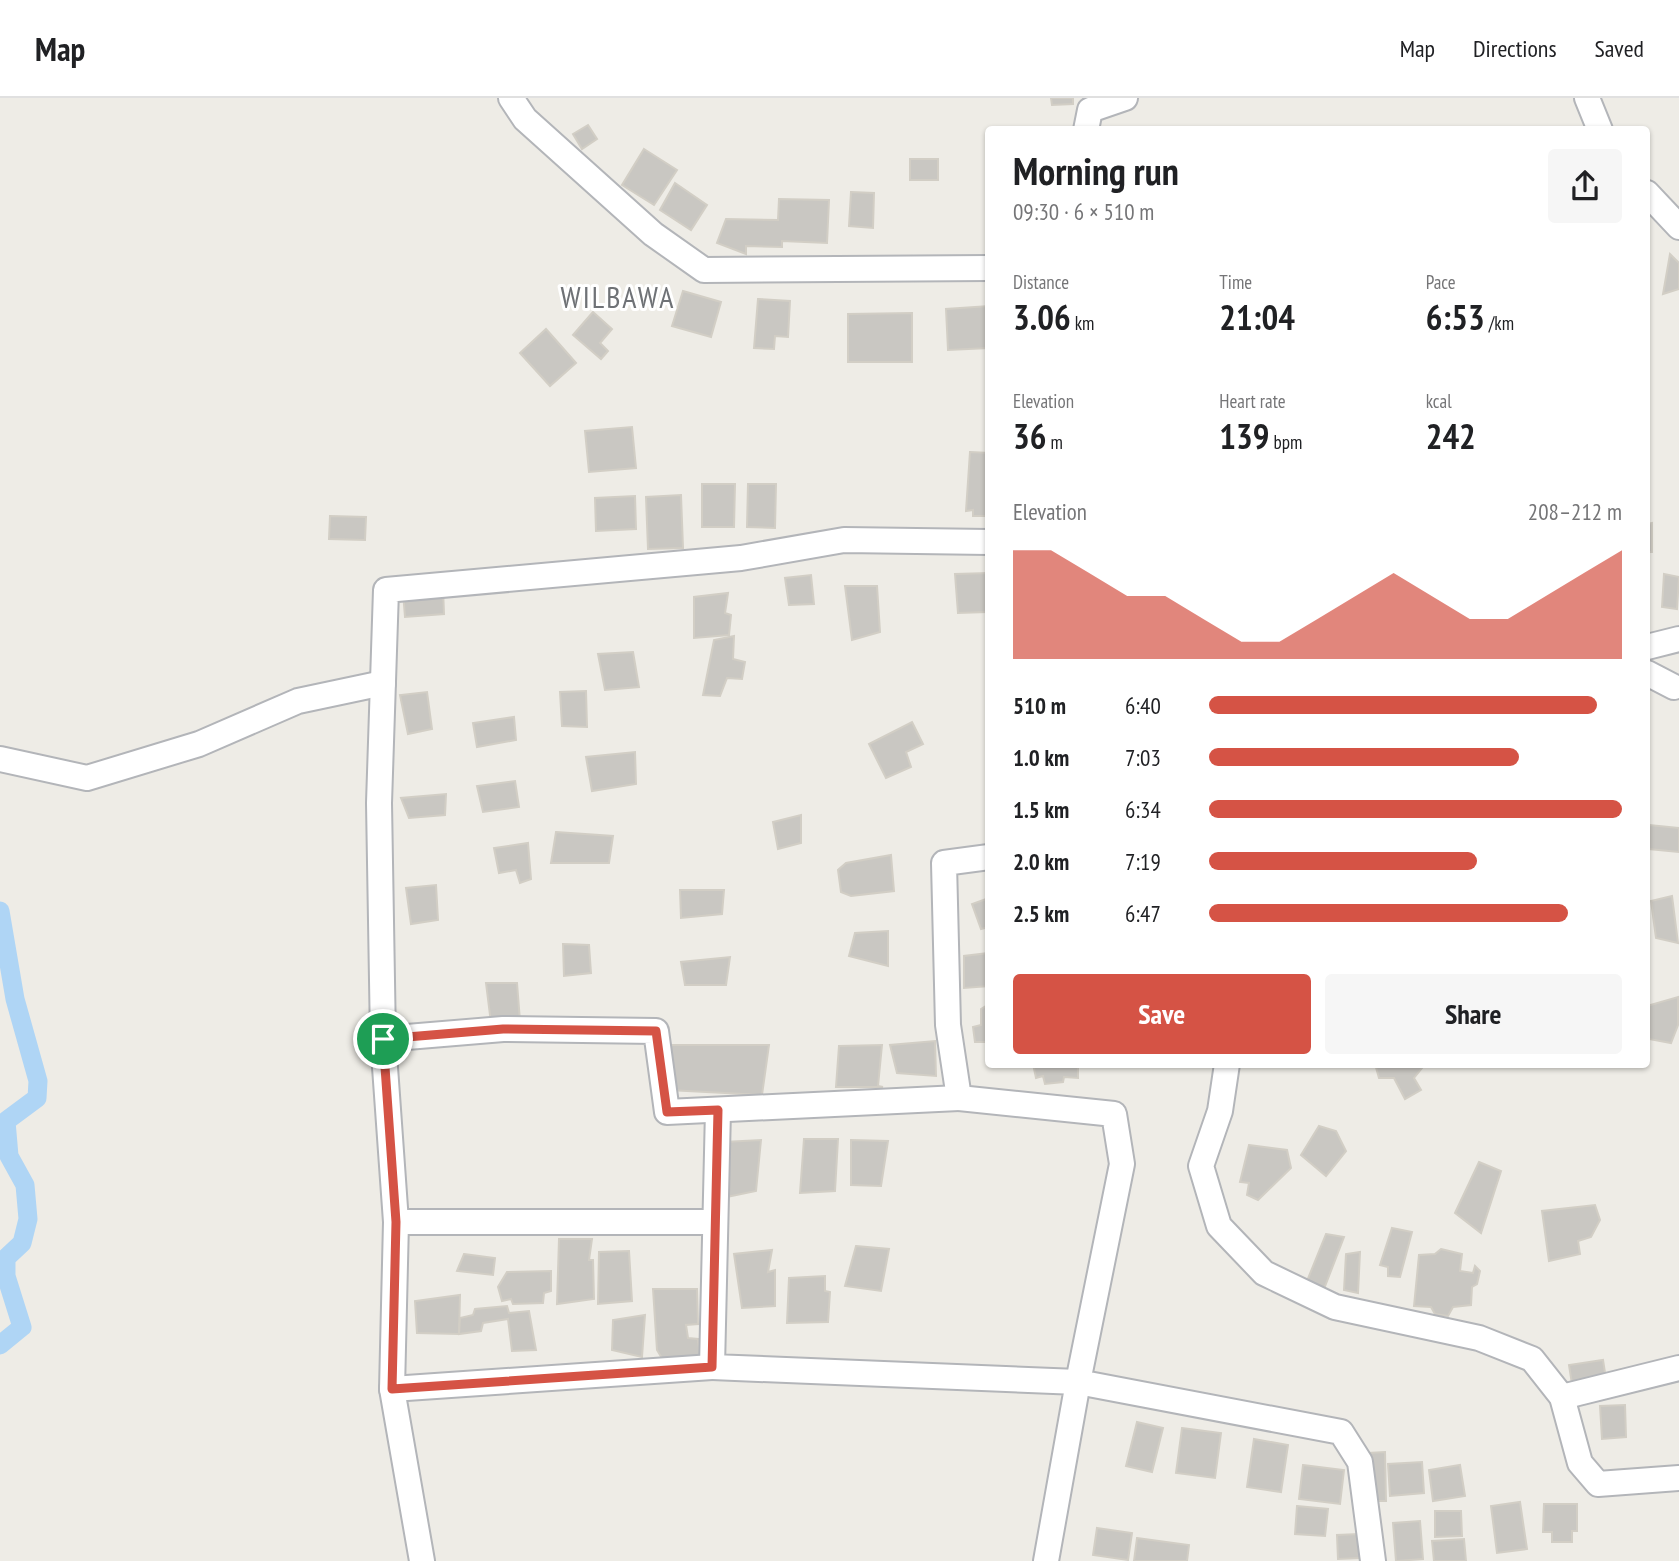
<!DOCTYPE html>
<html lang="en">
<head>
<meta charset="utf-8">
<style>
	:root { --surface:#fff; --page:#f6f6f6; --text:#202124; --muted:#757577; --line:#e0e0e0; --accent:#d55345 }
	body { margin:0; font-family:"PT Sans Narrow",sans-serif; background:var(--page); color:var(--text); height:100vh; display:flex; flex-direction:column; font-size:26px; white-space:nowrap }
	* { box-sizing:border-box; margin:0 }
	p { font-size:23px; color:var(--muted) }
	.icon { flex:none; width:38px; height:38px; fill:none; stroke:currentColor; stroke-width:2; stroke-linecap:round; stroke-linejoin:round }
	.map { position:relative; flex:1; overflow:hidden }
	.side { position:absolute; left:985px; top:28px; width:665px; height:942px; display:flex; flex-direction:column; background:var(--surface); border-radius:7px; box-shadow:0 2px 5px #0004 }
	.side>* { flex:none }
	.pin { position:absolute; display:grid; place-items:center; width:60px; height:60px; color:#fff; margin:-30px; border:4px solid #fff; border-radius:50%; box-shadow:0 2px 7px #0007 }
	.round { display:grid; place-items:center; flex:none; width:74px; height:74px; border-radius:7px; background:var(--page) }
	.summary { display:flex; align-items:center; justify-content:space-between; height:119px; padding:0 28px }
	h1 { font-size:38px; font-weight:800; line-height:52px }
	.figures { display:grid; grid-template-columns:repeat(3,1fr); gap:10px; height:119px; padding:7px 28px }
	.figures div { display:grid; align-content:center }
	.figures b { font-size:35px; font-weight:800 }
	.figures small { font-size:19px; font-weight:400 }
	.figures p { font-size:19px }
	.chart { height:196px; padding:14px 28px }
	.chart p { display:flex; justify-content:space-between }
	.chart svg { width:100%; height:126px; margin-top:7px; fill:var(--accent); opacity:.7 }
	.cta { display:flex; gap:14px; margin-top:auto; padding:14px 28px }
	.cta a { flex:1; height:80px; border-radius:7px; background:var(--accent); color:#fff; font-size:28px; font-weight:800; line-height:80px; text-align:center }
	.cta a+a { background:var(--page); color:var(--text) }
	ul { padding:0 28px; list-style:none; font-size:23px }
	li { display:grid; grid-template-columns:112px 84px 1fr; align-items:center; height:52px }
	li i { height:18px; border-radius:9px; background:var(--accent) }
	header { display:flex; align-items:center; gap:42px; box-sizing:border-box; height:98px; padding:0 35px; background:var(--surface); border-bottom:2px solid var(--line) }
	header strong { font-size:33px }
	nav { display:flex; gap:38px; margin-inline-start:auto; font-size:24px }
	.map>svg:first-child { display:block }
</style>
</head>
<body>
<header>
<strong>Map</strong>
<nav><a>Map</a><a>Directions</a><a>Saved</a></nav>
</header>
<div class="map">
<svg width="1679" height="1463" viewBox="0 0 1679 1463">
	<rect width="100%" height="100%" fill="#eeece6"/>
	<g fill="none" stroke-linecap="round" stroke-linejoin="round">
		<!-- canal -->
		<path stroke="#afd5f5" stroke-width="19" d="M0 813 15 901 38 983 37 1000 6 1023 9 1058 25 1087 28 1121 22 1145 6 1160V1178L22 1229 0 1247"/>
	</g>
	<!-- building -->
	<g fill="#c9c7c2" stroke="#d2cec5" stroke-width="2">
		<path d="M1051 0H1073V6L1052 7Z"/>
		<path d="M588 27 597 41 582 51 573 36Z"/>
		<path d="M644 51 677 72 654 107 622 87Z"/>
		<rect x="910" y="61" width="28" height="21"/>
		<path d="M675 85 707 107 691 132 660 112Z"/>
		<path d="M851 94 874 95 873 130 849 128Z"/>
		<path d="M779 101 829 102 827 145 782 143V149L746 148V156L717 145 726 121 778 122Z"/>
		<path d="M1670 156 1679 165V191L1663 196Z"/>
		<path d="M683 193 721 204 711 239 672 228Z"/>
		<path d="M758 201 790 203 788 239 775 238 774 251 754 250Z"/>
		<path d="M989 208V250L948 252 946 211Z"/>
		<path d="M593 214 612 231 600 245 608 253 601 261 573 237Z"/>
		<path d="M912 215V264H848V216Z"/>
		<path d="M546 231 576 265 550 288 520 255Z"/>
		<path d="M632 329 636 370 589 374 585 333Z"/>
		<path d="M970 354 989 355V418H973V412L966 413Z"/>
		<path d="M702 386H735L734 429H702Z"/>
		<path d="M748 386H776L775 430 747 429Z"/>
		<path d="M681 397 683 450 648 451 646 399Z"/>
		<path d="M635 398 636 431 596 433 595 400Z"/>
		<path d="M330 418 366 419 365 442 329 441Z"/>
		<path d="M1652 425V454H1647V426Z"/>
		<path d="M989 475 987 514 958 515 955 476Z"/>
		<path d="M1664 476 1679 479 1677 511 1662 509Z"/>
		<path d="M811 477 814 506 789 507 785 480Z"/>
		<path d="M845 488H877L880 534 852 542Z"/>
		<path d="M443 490 444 516 405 519 403 494Z"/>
		<path d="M728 495 725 515 731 517 729 537 694 540V499Z"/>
		<path d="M734 538 733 561 745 564 742 581 727 580 720 598 703 597 714 542Z"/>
		<path d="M633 554 639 589 605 592 598 556Z"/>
		<path d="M586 593 587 629 562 628 560 594Z"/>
		<path d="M427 594 432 631 408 636 400 597Z"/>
		<path d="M514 619 516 642 477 649 473 625Z"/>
		<path d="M912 624 923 646 906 654 911 669 886 680 869 646Z"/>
		<path d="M635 654 636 686 592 693 586 659Z"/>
		<path d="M515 683 519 709 483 714 477 688Z"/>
		<path d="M446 696 445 717 409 720 401 700Z"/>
		<path d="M801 717V745L778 751 773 724Z"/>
		<path d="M1649 727 1679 730V754L1649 751 1647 731Z"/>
		<path d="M556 734 613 738 609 765H551Z"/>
		<path d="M528 745 531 781 520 785 516 772 499 775 494 750Z"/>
		<path d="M891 757 894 793 851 798 841 794 838 772 846 765Z"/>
		<path d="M436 787 438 822 411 826 406 790Z"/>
		<path d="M680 792H724L722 816 681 820Z"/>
		<path d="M1672 798 1678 845 1656 840 1651 803Z"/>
		<path d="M989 800V829L981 831 972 806Z"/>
		<path d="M888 833V868L849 858 855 835Z"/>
		<path d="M563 846 589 847 591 875 564 878Z"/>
		<path d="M989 855V888L964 890V858Z"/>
		<path d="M730 859 726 887H685L681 864Z"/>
		<path d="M486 885H517L520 923 491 925Z"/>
		<path d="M1678 899V927L1671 945 1649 941 1647 908Z"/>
		<path d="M989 906V944H975L973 929 981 927V911Z"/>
		<path d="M935 943 936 978 897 975 890 947Z"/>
		<path d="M669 947H769L762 997 669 992Z"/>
		<path d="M882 947 878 988 883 989H836L839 948Z"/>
		<path d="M1033 966H1078V980L1064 979 1063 984 1045 986 1043 978 1036 980Z"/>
		<path d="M1375 966H1419L1422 970 1414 980 1421 992 1405 1001 1394 980H1379Z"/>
		<path d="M1319 1028 1336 1033 1346 1053 1326 1078 1301 1057Z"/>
		<path d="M804 1041H838L835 1093 800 1095Z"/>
		<path d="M761 1042 756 1093 722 1100 724 1044Z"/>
		<path d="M851 1042 888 1043 881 1088 851 1087Z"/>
		<path d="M1249 1047 1287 1052 1291 1070 1258 1102 1247 1097 1249 1085 1240 1084Z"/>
		<path d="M1479 1064 1501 1073 1481 1135 1455 1115Z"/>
		<path d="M1595 1107 1600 1122 1591 1139 1578 1143 1580 1156 1549 1163 1542 1113Z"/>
		<path d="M1392 1130 1412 1134 1400 1179 1388 1178V1169L1380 1167Z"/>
		<path d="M1326 1136 1344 1139 1324 1191 1305 1188Z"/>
		<path d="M559 1141H592L589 1162H593L594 1201 557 1206Z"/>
		<path d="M856 1148 889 1151 881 1193 845 1188Z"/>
		<path d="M1441 1151 1462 1156 1460 1173 1473 1175 1475 1168 1480 1173 1477 1186 1472 1189 1471 1207 1453 1209 1448 1218 1435 1216 1431 1209 1414 1208 1419 1157 1435 1156Z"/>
		<path d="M772 1152 768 1174 775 1172V1208L742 1210 734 1156Z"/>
		<path d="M629 1153 632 1203 598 1206 599 1154Z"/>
		<path d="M1360 1154 1358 1195 1344 1192 1346 1156Z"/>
		<path d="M464 1156 495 1160 493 1177 457 1173Z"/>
		<path d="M551 1173V1193L544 1195 543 1205 513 1206 511 1201 502 1203 498 1189 507 1174Z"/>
		<path d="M825 1178V1193L830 1194 828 1224 787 1225 789 1180Z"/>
		<path d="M653 1191H697L698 1226 686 1227 688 1240 698 1241 700 1258 663 1262 657 1252Z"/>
		<path d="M460 1197 459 1236 417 1235 415 1203Z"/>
		<path d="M507 1208 509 1215 529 1213 536 1252 512 1253 508 1221 483 1225 481 1233 459 1236 460 1220 473 1217 475 1211Z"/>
		<path d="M645 1217 642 1259 612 1252 613 1222Z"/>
		<path d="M1603 1262 1606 1281 1572 1286 1569 1267Z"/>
		<path d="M1625 1307 1626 1339 1602 1341 1600 1308Z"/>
		<path d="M1137 1324 1163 1330 1152 1374 1126 1368Z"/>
		<path d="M1182 1330 1221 1335 1215 1380 1176 1375Z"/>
		<path d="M1254 1341 1288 1347 1281 1394 1247 1389Z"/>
		<path d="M1385 1354 1386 1403H1369L1368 1355Z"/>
		<path d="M1422 1364 1424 1395 1390 1398 1388 1366Z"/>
		<path d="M1303 1367 1344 1372 1340 1406 1299 1401Z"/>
		<path d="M1460 1367 1465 1398 1433 1403 1429 1372Z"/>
		<path d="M1520 1404 1527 1451 1497 1455 1491 1408Z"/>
		<path d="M1544 1406H1577V1433H1572V1444H1552V1434H1543Z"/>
		<path d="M1297 1408 1328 1411 1325 1438 1295 1436Z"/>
		<path d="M1435 1413H1461L1462 1438 1435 1439Z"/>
		<path d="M1420 1423 1423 1461 1396 1463 1393 1425Z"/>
		<path d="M1097 1430 1132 1435 1128 1462 1093 1457Z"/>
		<path d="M1359 1436 1360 1460 1338 1461 1337 1437Z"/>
		<path d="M1137 1440 1189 1447 1187 1463H1134Z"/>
		<path d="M1464 1441 1466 1463H1434L1432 1443Z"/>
	</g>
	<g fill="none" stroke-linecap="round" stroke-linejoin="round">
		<defs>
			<g id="minor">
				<path d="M511 0 525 21 653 136 704 172 989 170"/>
				<path d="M1587 0 1600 32"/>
				<path d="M1086 32 1090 12 1125 0"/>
				<path d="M1647 95 1679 129"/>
				<path d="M1647 549 1679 541"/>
				<path d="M1647 575 1674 589"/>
				<path d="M0 661 87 680 199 646 298 603 383 585"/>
				<path d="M989 759 944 765 948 927 959 1000 1114 1016 1122 1066 1078 1284 1341 1334 1360 1364 1373 1463"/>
				<path d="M383 941 503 931 656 933 667 1014 959 1000"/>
				<path d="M1227 966 1220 1013 1201 1068 1219 1128 1264 1175 1335 1209 1479 1240 1532 1261 1562 1299 1580 1365 1598 1386 1679 1380"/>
				<path d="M718 1012 712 1269 1078 1284 1046 1463"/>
				<path d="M396 1124H715"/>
				<path d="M392 1291 712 1269"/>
				<path d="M1562 1299 1679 1270"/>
				<path d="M422 1463 392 1291 396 1124 383 941 379 705 386 492 741 460 844 442 989 444"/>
			</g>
		</defs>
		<!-- minor casing -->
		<use href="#minor" stroke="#b3b5b9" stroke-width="28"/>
		<!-- minor -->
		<use href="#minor" stroke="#fff" stroke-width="24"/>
	</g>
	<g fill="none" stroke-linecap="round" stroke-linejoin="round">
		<defs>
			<path id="route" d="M503 931 656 933 667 1014 718 1012 712 1269 392 1291 396 1124 383 941Z"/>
		</defs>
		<!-- route casing -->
		<use href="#route" stroke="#fff" stroke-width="14"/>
		<!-- route -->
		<use href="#route" stroke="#d55345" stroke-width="9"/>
	</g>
	<g text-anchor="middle" stroke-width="6" stroke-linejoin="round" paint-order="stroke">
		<!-- quarter labels -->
		<g font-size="30" letter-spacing="2" fill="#6f7276" stroke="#fff">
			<text x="618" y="210">WILBAWA</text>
		</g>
	</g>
</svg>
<div class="pin" style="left:383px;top:941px;background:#1e9e55"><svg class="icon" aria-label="arrive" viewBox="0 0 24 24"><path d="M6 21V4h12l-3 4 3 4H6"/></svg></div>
<section class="side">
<div class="summary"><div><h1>Morning run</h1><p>09:30 · 6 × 510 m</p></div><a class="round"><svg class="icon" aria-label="share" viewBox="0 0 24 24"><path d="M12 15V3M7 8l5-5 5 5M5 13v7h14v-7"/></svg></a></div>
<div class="figures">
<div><p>Distance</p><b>3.06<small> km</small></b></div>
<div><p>Time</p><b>21:04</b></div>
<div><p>Pace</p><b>6:53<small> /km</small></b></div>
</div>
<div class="figures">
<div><p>Elevation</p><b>36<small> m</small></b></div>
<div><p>Heart rate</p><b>139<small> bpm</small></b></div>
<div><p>kcal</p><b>242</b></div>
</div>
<div class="chart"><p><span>Elevation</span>208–212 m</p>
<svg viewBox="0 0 160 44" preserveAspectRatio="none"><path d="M0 44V6L10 6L20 14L30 22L40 22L50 30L60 38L70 38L80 30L90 22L100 14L110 22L120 30L130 30L140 22L150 14L160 6V44z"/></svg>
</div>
<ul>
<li><b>510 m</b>6:40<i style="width:94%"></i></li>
<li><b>1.0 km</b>7:03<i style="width:75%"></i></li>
<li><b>1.5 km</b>6:34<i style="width:100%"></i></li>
<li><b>2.0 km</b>7:19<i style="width:65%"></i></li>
<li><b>2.5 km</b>6:47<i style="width:87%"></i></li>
</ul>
<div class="cta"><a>Save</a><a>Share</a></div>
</section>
</div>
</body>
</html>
